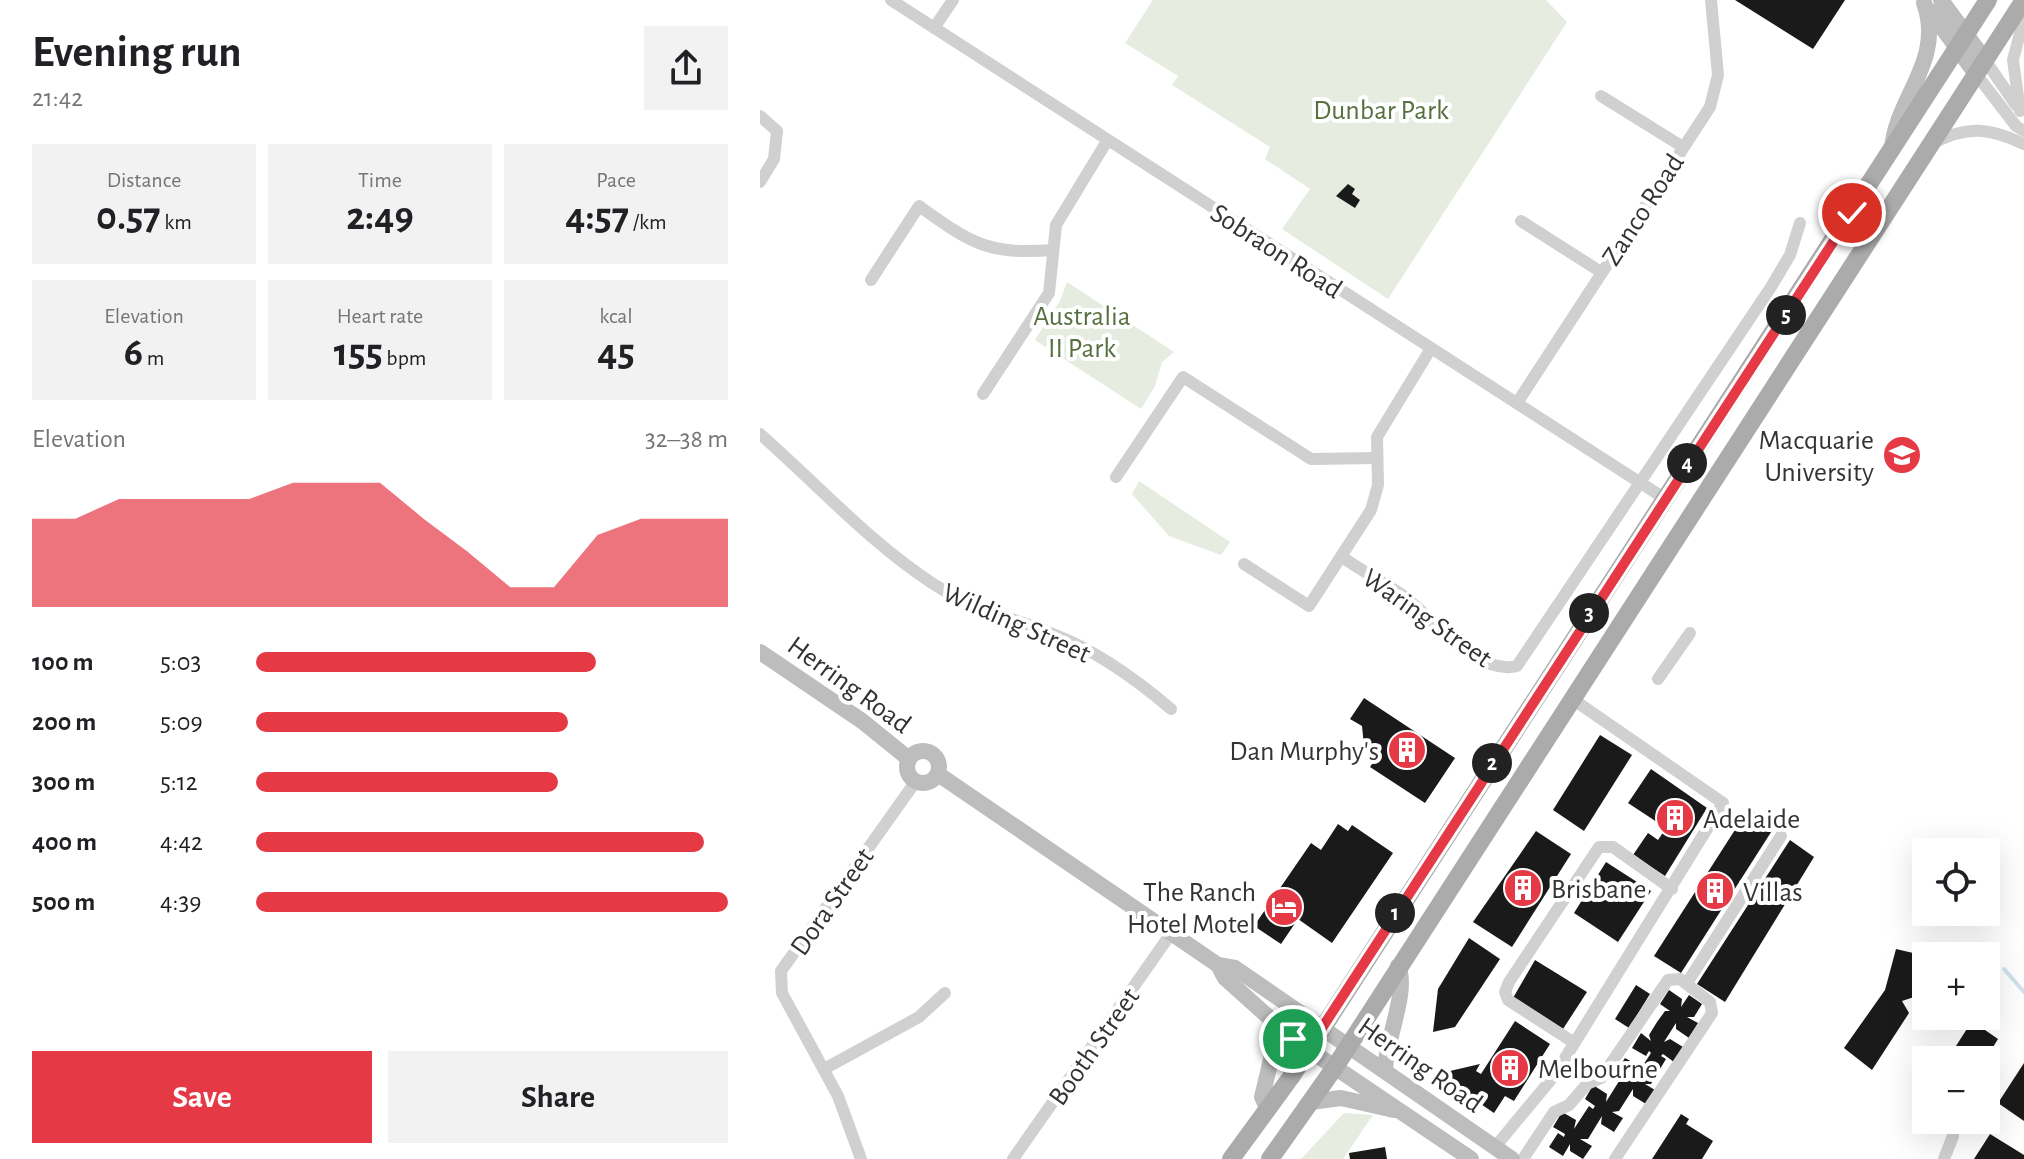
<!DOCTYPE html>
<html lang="en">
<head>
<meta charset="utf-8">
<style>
	:root { --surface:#fff; --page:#f2f2f2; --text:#202124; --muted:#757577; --accent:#e63946 }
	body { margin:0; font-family:"Alegreya Sans",sans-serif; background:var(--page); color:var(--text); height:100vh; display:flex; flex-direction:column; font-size:30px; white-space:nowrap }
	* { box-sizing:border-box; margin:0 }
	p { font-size:26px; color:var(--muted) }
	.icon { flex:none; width:44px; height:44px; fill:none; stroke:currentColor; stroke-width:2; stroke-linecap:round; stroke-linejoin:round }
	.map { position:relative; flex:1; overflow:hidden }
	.details { display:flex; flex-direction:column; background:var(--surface); width:760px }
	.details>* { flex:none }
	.fabs { position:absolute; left:1152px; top:838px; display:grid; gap:16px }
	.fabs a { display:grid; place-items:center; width:88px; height:88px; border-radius:0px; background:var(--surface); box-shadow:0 8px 32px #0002; font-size:40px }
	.pin { position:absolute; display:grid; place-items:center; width:68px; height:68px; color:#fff; margin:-34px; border:4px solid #fff; border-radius:50%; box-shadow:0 2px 8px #0007 }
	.km { position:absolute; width:40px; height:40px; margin:-20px; border-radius:50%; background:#222; color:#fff; font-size:22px; line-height:40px; text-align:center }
	.round { display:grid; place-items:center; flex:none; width:84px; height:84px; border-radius:0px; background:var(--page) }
	.overview { display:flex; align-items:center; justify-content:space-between; height:136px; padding:0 32px }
	h1 { font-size:44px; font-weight:600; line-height:60px }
	.figures { display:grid; grid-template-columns:repeat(3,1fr); gap:12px; height:136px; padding:8px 32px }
	.figures div { display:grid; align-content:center; border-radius:0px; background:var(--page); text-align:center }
	.figures b { font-size:40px; font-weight:600 }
	.figures small { font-size:22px; font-weight:400 }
	.figures p { font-size:22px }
	.chart { height:224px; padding:16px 32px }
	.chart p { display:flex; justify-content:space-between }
	.chart svg { width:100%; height:144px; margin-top:8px; fill:var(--accent); opacity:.7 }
	.primary-button { display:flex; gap:16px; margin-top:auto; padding:16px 32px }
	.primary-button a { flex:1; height:92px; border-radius:0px; background:var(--accent); color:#fff; font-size:32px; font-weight:600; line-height:92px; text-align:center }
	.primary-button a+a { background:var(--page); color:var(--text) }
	ul { padding:0 32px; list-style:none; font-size:26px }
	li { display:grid; grid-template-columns:128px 96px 1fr; align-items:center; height:60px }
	li i { height:20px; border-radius:10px; background:var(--accent) }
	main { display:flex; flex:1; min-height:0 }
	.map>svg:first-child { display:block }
</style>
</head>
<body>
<main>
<section class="details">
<div class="overview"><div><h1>Evening run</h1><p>21:42</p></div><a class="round"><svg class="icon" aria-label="share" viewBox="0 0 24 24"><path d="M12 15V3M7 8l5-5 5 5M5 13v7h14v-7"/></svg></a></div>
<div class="figures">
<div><p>Distance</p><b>0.57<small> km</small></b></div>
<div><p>Time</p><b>2:49</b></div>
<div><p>Pace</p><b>4:57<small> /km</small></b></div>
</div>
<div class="figures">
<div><p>Elevation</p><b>6<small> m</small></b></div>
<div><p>Heart rate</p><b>155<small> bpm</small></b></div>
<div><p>kcal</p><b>45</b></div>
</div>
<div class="chart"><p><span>Elevation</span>32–38 m</p>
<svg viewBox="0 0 160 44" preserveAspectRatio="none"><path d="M0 44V17L10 17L20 11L30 11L40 11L50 11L60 6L70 6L80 6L90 17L100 27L110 38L120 38L130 22L140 17L150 17L160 17V44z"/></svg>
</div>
<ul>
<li><b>100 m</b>5:03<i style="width:72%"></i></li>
<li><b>200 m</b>5:09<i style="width:66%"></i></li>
<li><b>300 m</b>5:12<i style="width:64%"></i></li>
<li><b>400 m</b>4:42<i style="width:95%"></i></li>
<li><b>500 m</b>4:39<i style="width:100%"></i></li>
</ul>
<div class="primary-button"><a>Save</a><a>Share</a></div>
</section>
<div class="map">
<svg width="1264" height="1159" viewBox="0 0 1264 1159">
	<rect width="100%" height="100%" fill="#fff"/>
	<!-- green -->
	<g fill="#e6ecdf">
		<path d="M393 0H786L807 22 628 299 522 229 550 189 505 159 510 147 412 85 418 76 365 43Z"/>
		<path d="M307 282 414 352 402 362 395 386 381 409 275 340 300 301Z"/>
		<path d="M379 481 470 542 461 555 409 536 372 494Z"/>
		<path d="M584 1113 613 1115 583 1159H541Z"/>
	</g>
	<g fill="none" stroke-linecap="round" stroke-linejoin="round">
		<!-- stream -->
		<path stroke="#cfe2ee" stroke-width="4" d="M1244 969 1264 992"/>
	</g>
	<!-- building -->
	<g fill="#1a1a1a">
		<path d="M975 0H1085L1053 49Z"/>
		<path d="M588 184 595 189 592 194 600 200 595 208 576 196Z"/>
		<path d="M604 698 695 758 665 803 610 767 618 755 604 746 602 726 590 719Z"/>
		<path d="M840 735 872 755 824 831 793 810Z"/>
		<path d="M891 769 947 808 905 876 873 855 888 833 898 840 906 828 868 803Z"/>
		<path d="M989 808 1015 826 921 973 894 956Z"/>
		<path d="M578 824 588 831 592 825 633 853 572 943 538 919 521 944 494 926 551 843 561 850Z"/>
		<path d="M776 831 811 854 752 947 713 922Z"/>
		<path d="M1030 840 1054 857 965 1002 937 984Z"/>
		<path d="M846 862 891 891 858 942 814 913Z"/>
		<path d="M709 938 740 959 695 1027 673 1032 678 989Z"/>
		<path d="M1136 949 1166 956V993L1142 1001 1149 1013 1112 1070 1084 1048 1125 990Z"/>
		<path d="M775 960 827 992 803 1029 753 998Z"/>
		<path d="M876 985 890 994 869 1028 855 1019Z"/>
		<path d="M909 990 922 999 921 1007 929 995 942 1004 934 1017H927L938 1023 929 1038 916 1029V1023L904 1042 910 1039 923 1047 914 1062 903 1054 901 1056 906 1059 891 1084H885L895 1090 886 1104 873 1096V1089L859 1111 852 1112 863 1118 854 1132 841 1124 842 1116 828 1139H820L832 1146 823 1159 810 1151V1144L803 1156 789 1147 798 1133 804 1137 805 1134 793 1127 802 1112 816 1120 814 1129 829 1106 833 1109 835 1106 825 1099 833 1085 847 1094 846 1102 861 1078H866L856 1072 865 1058 879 1066 878 1073 891 1053 889 1051 886 1056 872 1048 881 1033 891 1041 889 1035 897 1022 905 1011H910L900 1004Z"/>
		<path d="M755 1021 790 1044 754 1101 745 1096 734 1113 677 1074 720 1064 716 1071 721 1074Z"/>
		<path d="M1212 1021 1238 1039 1225 1060H1187Z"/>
		<path d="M1264 1063V1121L1238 1103Z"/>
		<path d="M921 1114 929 1119 926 1124 953 1141 942 1159H892Z"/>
		<path d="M1230 1134 1264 1155V1159H1214Z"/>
		<path d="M625 1147 627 1159H590L589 1153Z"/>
	</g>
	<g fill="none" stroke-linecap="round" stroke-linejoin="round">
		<!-- street -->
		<g stroke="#d0d0d0" stroke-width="12">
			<path d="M131 0 904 498"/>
			<path d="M174 28 193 0"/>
			<path d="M1225 60 1256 105"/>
			<path d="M1216 74 1256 126 1264 131"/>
			<path d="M841 96 923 147"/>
			<path d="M1260 111 1253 60 1264 18"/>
			<path d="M0 116 17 131"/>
			<path d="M1173 143C1208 125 1230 128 1264 144"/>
			<path d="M0 182 14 159 17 131"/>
			<path d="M761 221 841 272"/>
			<path d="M111 280 159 206C211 243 227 255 293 250"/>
			<path d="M223 394 289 293 296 225 347 141"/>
			<path d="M757 403 950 107 958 75 951 0"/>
			<path d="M0 434C57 484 111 544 175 585 212 609 253 618 293 634 335 650 377 680 411 709"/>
			<path d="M356 477 423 377 551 459 616 458"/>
			<path d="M582 557C602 571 625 583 645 597 674 619 717 676 757 666L1011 287 1030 255 1040 223"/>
			<path d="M484 564 549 606 611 510 618 485 617 437 670 350"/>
			<path d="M898 679 930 633"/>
			<path d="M927 983 1021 836"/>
			<path d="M813 1042 748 1000 745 992 749 982 839 847H853L912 889"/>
			<path d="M64 1069 159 1017 185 993"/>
			<path d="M735 1147 794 1076 963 803 811 698"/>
			<path d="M101 1159 78 1096 22 993 21 971 156 781"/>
			<path d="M253 1159 412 932"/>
			<path d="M763 1159 794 1112 809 1105 827 1084 841 1078 908 980 920 979 950 1002 952 1013 855 1159"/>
			<path d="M1184 1159 1193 1136"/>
		</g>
		<!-- secondary -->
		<g stroke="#bdbdbd" stroke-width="16">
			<path d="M1181 0 1225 60"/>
			<path d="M1170 11 1216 74"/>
			<path d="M1132 150C1135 98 1185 61 1164 3"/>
			<path d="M0 652 102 721 149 759"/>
			<circle cx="163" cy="767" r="16"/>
			<path d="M178 774 458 965 475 968 752 1159"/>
			<path d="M458 965 465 978 533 1039 711 1159"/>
			<path d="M625 1070C626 1039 649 991 638 966"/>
			<path d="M551 1102 581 1098 634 1110"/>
			<path d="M507 1108 502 1097 519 1026"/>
		</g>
		<!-- primary -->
		<g stroke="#ababab" stroke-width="18">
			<path d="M471 1159 531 1077 1228 0"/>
			<path d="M510 1159 575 1067 1264 0"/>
		</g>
	</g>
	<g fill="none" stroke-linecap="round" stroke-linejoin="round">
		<defs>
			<path id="route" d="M533 1039 548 1049 562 1028 1092 213"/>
		</defs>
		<!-- route casing -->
		<use href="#route" stroke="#fff" stroke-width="16"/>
		<!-- route -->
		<use href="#route" stroke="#e63946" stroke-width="10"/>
	</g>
	<!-- icons -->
	<defs>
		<symbol id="university-disc" viewBox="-11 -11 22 22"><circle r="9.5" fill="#e63946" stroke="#fff"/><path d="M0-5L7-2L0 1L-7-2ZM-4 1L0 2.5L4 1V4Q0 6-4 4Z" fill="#fff"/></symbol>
		<symbol id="building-disc" viewBox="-11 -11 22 22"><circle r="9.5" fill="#e63946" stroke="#fff"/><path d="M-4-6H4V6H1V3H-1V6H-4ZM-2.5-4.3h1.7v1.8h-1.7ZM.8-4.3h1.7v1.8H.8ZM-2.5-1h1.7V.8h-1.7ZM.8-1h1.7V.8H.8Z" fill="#fff"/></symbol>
		<symbol id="hotel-disc" viewBox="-11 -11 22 22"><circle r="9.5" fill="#e63946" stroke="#fff"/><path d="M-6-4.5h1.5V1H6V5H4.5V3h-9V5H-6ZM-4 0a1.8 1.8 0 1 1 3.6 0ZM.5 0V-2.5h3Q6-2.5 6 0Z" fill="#fff"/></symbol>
	</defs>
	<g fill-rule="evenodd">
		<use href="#university-disc" x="1120" y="433" width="44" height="44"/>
		<use href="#building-disc" x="625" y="728" width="44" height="44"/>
		<use href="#building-disc" x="893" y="796" width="44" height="44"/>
		<use href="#building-disc" x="741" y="866" width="44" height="44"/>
		<use href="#building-disc" x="933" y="869" width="44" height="44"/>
		<use href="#hotel-disc" x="502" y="885" width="44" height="44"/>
		<use href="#building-disc" x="728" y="1046" width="44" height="44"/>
	</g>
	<g text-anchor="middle" stroke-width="8" stroke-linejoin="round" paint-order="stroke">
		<!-- park labels -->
		<g font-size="28" fill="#56703f" stroke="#fff">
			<text x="621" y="119">Dunbar Park</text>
			<text x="322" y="325">Australia<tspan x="322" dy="32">II Park</tspan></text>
		</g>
		<!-- street labels -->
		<g font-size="28" fill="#333" stroke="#fff">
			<text transform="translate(882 209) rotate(-57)" y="10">Zanco Road</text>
			<text transform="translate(517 250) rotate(33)" y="10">Sobraon Road</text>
			<text transform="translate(668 617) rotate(35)" y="10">Waring Street</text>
			<text transform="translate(257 622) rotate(24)" y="10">Wilding Street</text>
			<text transform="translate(90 684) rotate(36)" y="10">Herring Road</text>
			<text transform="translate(71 901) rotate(-55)" y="10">Dora Street</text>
			<text transform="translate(333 1046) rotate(-55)" y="10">Booth Street</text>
			<text transform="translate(661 1064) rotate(35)" y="10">Herring Road</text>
		</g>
		<!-- poi labels -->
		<g font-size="28" fill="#333" stroke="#fff" text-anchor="start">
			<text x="1114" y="449" text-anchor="end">Macquarie<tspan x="1114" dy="32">University</tspan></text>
			<text x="619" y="760" text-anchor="end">Dan Murphy's</text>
			<text x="943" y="828">Adelaide</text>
			<text x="791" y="898">Brisbane</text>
			<text x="496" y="901" text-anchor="end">The Ranch<tspan x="496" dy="32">Hotel Motel</tspan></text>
			<text x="983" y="901">Villas</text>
			<text x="778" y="1078">Melbourne</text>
		</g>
	</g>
</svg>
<div class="fabs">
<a><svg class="icon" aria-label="locate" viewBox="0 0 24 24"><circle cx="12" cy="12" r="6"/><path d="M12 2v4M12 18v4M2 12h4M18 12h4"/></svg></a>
<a>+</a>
<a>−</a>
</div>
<div class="pin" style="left:533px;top:1039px;background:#1e9e55"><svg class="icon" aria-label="arrive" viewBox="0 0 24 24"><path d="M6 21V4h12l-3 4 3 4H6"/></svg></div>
<div class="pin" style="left:1092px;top:213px;background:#d93025"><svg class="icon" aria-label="check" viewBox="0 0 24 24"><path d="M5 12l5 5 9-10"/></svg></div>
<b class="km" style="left:635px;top:913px">1</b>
<b class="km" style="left:732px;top:763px">2</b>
<b class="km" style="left:829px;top:613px">3</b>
<b class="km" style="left:927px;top:463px">4</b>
<b class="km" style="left:1026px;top:315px">5</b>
</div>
</main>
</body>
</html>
